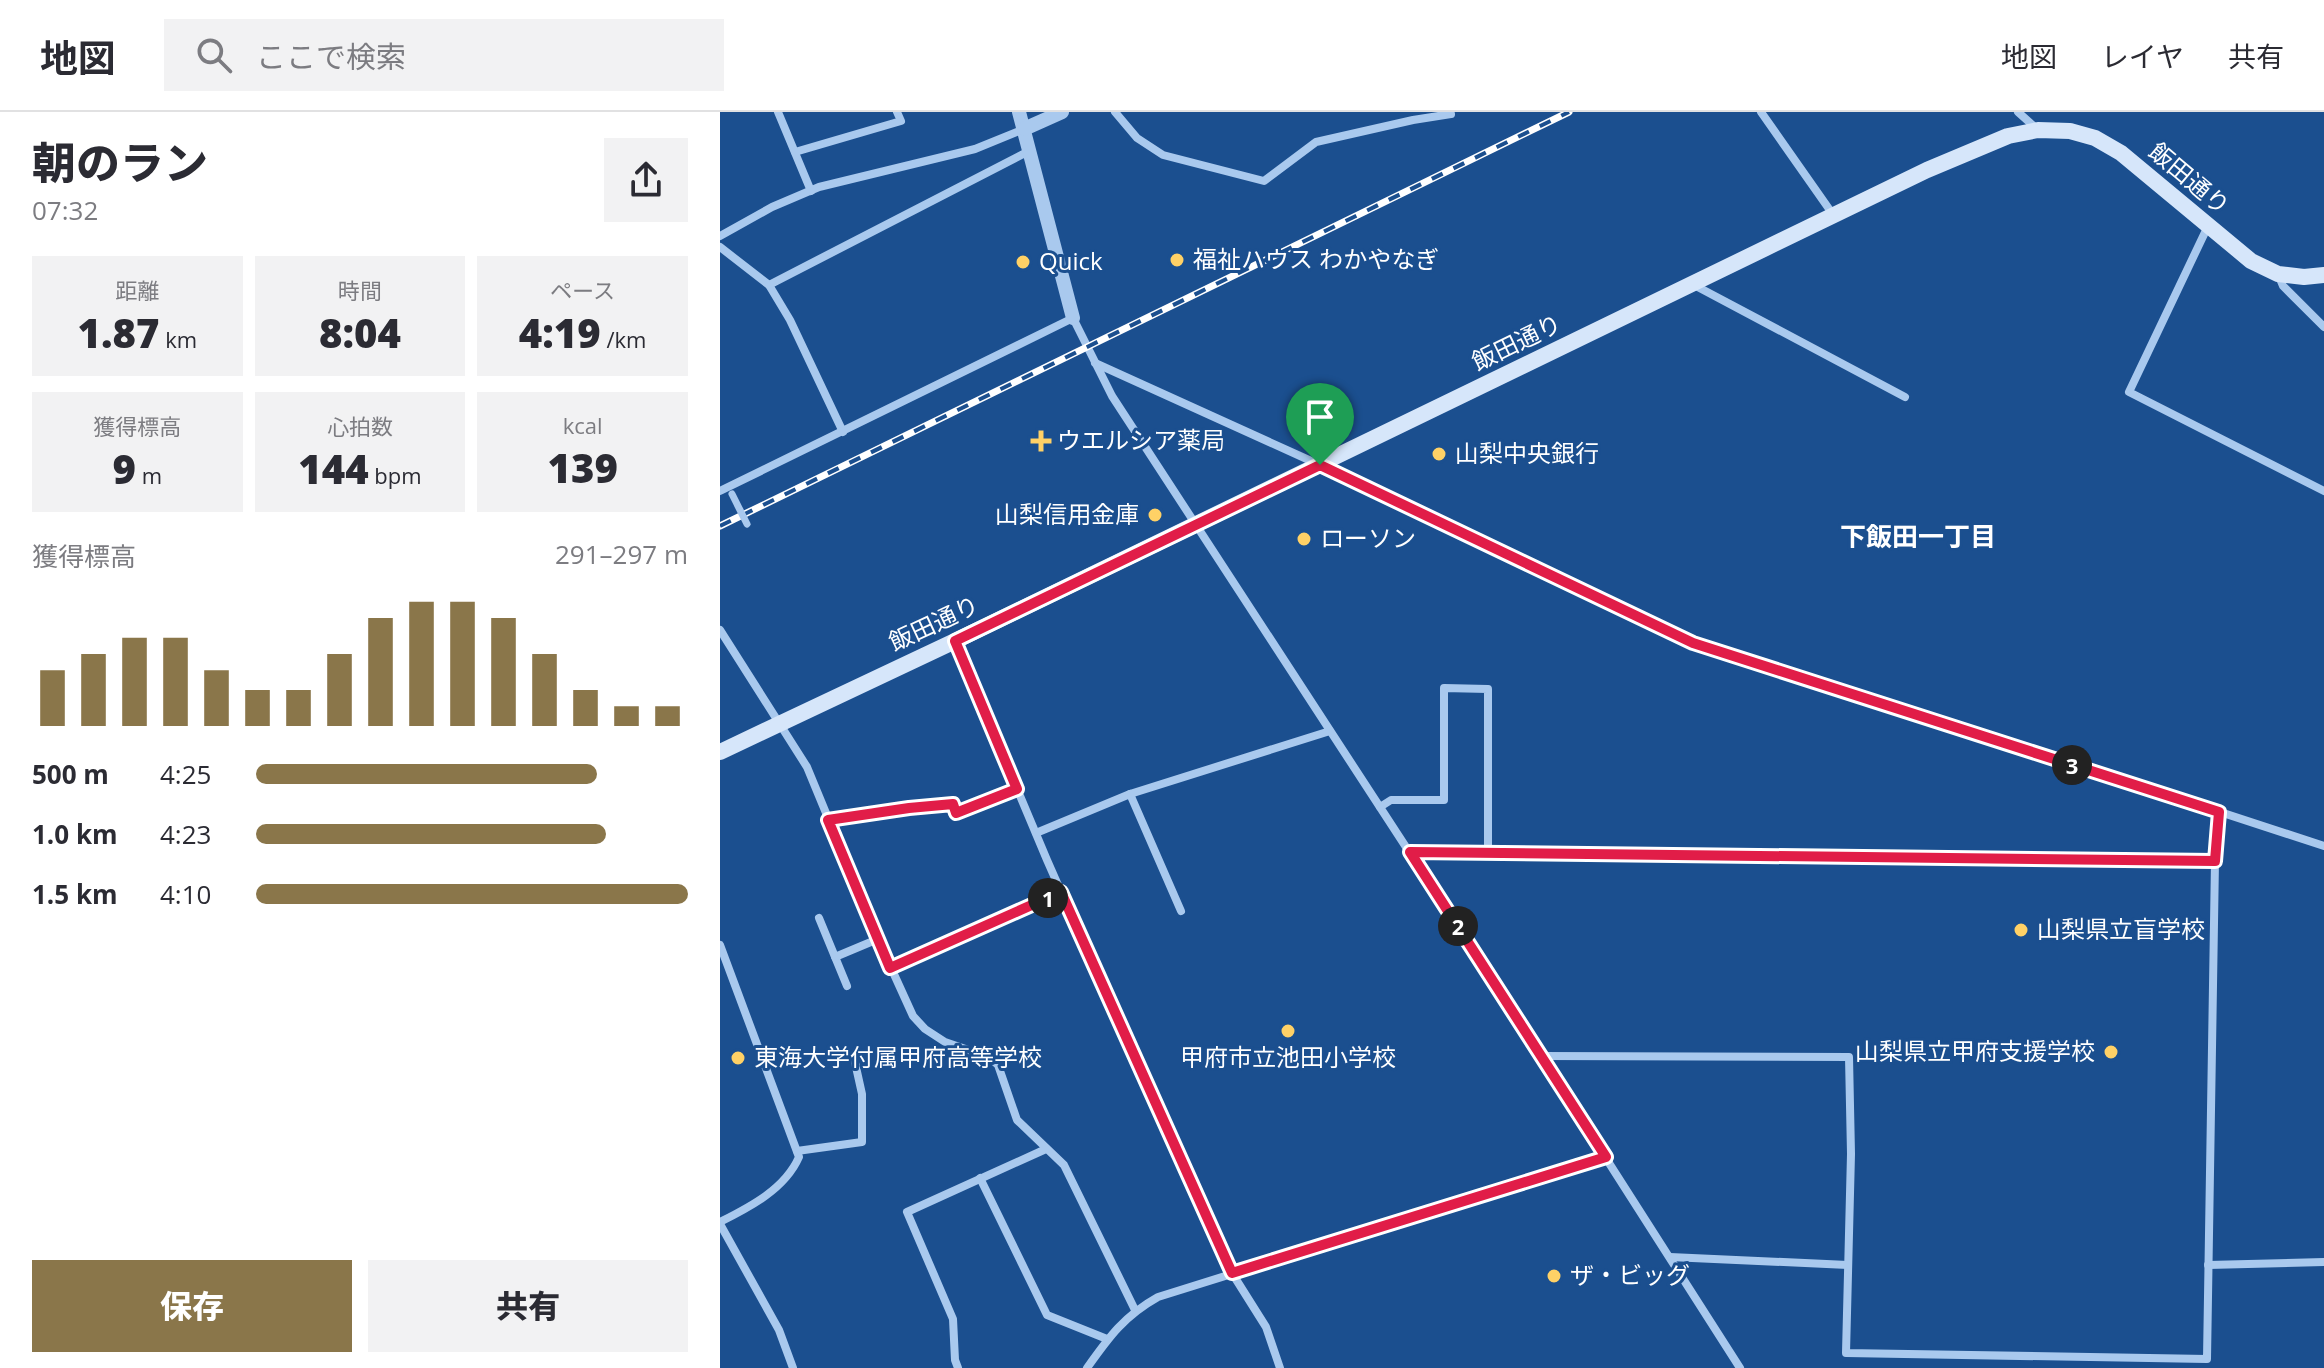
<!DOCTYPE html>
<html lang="ja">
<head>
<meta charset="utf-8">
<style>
	:root { --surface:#fff; --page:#f2f2f3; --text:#2b2b33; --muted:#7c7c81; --line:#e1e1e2; --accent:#8a764a }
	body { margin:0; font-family:"Open Sans","Noto Sans JP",sans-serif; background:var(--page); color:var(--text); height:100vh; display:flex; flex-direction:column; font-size:30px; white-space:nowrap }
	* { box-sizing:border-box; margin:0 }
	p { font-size:26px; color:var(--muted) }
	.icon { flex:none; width:44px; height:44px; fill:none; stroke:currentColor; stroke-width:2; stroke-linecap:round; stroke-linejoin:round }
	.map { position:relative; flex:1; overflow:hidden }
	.drawer { display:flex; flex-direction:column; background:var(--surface); width:720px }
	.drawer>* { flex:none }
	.pin { position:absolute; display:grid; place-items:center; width:68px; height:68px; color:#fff; margin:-82px -34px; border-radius:50% 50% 50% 0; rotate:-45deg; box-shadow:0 0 8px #0007 }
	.pin .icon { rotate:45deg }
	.km { position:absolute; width:40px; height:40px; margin:-20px; border-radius:50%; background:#222; color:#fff; font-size:22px; line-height:40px; text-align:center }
	.round { display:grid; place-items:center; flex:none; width:84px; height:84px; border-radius:0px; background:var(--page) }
	.overview { display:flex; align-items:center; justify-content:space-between; height:136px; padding:0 32px }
	h1 { font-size:44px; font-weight:800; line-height:60px }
	.metrics { display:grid; grid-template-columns:repeat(3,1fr); gap:12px; height:136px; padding:8px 32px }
	.metrics div { display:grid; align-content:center; border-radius:0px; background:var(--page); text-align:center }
	.metrics b { font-size:40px; font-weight:800 }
	.metrics small { font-size:22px; font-weight:400 }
	.metrics p { font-size:22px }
	.chart { height:224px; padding:16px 32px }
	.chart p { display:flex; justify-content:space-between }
	.chart svg { width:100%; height:144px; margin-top:8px; stroke:var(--accent); stroke-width:6 }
	.primary-button { display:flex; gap:16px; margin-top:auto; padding:16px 32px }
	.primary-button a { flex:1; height:92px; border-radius:0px; background:var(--accent); color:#fff; font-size:32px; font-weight:800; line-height:92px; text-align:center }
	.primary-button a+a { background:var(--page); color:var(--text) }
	ul { padding:0 32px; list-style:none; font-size:26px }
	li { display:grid; grid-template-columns:128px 96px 1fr; align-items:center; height:60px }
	li i { height:20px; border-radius:10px; background:var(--accent) }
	header { display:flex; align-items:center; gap:48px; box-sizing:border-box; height:112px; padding:0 40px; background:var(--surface); border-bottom:2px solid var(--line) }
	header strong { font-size:38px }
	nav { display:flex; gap:44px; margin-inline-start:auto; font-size:28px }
	.search { width:560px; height:72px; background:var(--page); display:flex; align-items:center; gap:20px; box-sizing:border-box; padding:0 28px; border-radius:0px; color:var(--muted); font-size:30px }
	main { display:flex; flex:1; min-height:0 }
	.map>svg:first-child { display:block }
</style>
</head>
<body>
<header>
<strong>地図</strong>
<div class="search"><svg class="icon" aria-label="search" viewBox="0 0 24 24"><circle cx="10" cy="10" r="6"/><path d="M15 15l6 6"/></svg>ここで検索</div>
<nav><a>地図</a><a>レイヤ</a><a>共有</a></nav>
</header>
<main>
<section class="drawer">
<div class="overview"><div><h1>朝のラン</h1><p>07:32</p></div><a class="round"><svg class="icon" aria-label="share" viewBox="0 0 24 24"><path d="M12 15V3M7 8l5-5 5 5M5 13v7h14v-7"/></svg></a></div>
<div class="metrics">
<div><p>距離</p><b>1.87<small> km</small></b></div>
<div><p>時間</p><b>8:04</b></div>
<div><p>ペース</p><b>4:19<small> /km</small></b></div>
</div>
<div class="metrics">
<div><p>獲得標高</p><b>9<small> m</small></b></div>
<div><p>心拍数</p><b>144<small> bpm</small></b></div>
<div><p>kcal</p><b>139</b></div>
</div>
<div class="chart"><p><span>獲得標高</span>291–297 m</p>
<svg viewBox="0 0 160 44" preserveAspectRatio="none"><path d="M5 44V27M15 44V22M25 44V17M35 44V17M45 44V27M55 44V33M65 44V33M75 44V22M85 44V11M95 44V6M105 44V6M115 44V11M125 44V22M135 44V33M145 44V38M155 44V38"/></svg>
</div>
<ul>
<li><b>500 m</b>4:25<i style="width:79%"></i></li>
<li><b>1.0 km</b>4:23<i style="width:81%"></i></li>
<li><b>1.5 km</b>4:10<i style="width:100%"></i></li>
</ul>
<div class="primary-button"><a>保存</a><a>共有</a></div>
</section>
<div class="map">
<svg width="1604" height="1256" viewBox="0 0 1604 1256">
	<rect width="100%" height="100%" fill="#1b4f8f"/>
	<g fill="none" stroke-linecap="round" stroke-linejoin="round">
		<!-- minor -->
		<g stroke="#a9c9ee" stroke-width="8">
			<path d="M58 0 91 79"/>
			<path d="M395 0 417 26 443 43 544 69 596 30 693 8 731 2"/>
			<path d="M1041 0 1114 104"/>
			<path d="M1298 0 1318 18"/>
			<path d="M75 40 181 9 177 0"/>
			<path d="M1488 114 1409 280 1604 379"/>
			<path d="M0 124 52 95 99 75 255 37 304 17"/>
			<path d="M0 135 49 173 70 208 123 320"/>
			<path d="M1558 162 1563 174 1604 215"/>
			<path d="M49 173 309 39"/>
			<path d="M974 173 1185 285"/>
			<path d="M375 251 600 353 973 531 1065 562 1170 592 1604 734"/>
			<path d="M0 379 353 206 392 284 742 821 1020 1256"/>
			<path d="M0 518 87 655 158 827 193 904 205 917 225 930 269 945 278 953 297 1008 344 1053 415 1198"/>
			<path d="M235 529 327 748 487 1111 512 1161 546 1215 560 1256"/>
			<path d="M410 682 461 799"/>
			<path d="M660 695 671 688H724V576L768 577V740"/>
			<path d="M108 708 189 696 233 692 236 701 297 677"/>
			<path d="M316 721 410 682 610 619"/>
			<path d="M690 740 1495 749"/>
			<path d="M99 806 127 874"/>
			<path d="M0 833 79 1045C65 1077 30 1095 0 1110"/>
			<path d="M115 845 158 827"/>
			<path d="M170 856 341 780"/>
			<path d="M821 944 1129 945 1131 1042 1126 1241 1487 1247 1495 749 1499 700"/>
			<path d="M77 1039 142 1030V982L134 946"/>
			<path d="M260 1066 327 1203 387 1227"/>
			<path d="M0 1112 59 1218 73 1256"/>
			<path d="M950 1145 1128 1153"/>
			<path d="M1488 1153 1604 1150"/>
			<path d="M238 1256 235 1248 233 1207 187 1100 326 1037"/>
			<path d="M367 1256C389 1225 404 1204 438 1185L886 1045"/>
		</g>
		<!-- tertiary -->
		<g stroke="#a9c9ee" stroke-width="14">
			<path d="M299 0 353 206"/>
			<path d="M304 17 342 0"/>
		</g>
		<!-- secondary -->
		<path stroke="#d6e6fa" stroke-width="16" d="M0 640 235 529 1207 58 1288 24 1318 18 1350 19 1375 26 1401 41 1531 149 1558 162 1584 165 1604 163"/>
		<defs>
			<path id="rail" d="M0 414 849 0"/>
		</defs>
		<!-- rail casing -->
		<use href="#rail" stroke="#fff" stroke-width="7"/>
		<!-- rail -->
		<use href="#rail" stroke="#1b4f8f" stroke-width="4" stroke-dasharray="12" stroke-linecap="butt"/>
		<!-- pedestrian-bridge -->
		<path stroke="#a9c9ee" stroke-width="7" d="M12 382 27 412"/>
	</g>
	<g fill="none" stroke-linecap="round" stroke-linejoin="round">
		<defs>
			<path id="route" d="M600 353 973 531 1499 700 1495 749 690 740 886 1045 512 1161 341 780 170 856 108 708 189 696 233 692 236 701 297 677 235 529Z"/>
		</defs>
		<!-- route casing -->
		<use href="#route" stroke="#fff" stroke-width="16"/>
		<!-- route -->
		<use href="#route" stroke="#e11d48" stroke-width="10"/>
	</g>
	<!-- markers -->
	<g fill="#ffd166" stroke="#1b4f8f" stroke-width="3">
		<circle cx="457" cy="148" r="8"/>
		<circle cx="303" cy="150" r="8"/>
		<path d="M317 317h8v8h8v8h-8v8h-8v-8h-8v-8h8z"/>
		<circle cx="719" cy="342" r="8"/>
		<circle cx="435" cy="403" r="8"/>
		<circle cx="584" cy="427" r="8"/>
		<circle cx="1301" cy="818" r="8"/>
		<circle cx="568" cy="919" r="8"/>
		<circle cx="1391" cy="940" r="8"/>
		<circle cx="18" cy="946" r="8"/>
		<circle cx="834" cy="1164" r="8"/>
	</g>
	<g text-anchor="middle" stroke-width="6" stroke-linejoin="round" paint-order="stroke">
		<!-- street labels -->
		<g font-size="24" fill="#fff" stroke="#1b4f8f">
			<text transform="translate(1469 67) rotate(40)" y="8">飯田通り</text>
			<text transform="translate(797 231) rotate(-26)" y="8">飯田通り</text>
			<text transform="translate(214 512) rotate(-25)" y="8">飯田通り</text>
		</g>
		<!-- poi labels -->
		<g font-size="24" fill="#fff" stroke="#1b4f8f" text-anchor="start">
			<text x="473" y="156">福祉ハウス わかやなぎ</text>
			<text x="319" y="158">Quick</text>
			<text x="337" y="337">ウエルシア薬局</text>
			<text x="735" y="350">山梨中央銀行</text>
			<text x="419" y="411" text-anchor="end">山梨信用金庫</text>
			<text x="600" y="435">ローソン</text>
			<text x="1317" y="826">山梨県立盲学校</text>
			<text x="1375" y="948" text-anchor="end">山梨県立甲府支援学校</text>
			<text x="34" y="954">東海大学付属甲府高等学校</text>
			<text x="568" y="954" text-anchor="middle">甲府市立池田小学校</text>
			<text x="850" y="1172">ザ・ビッグ</text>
		</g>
		<!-- neighbourhood labels -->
		<g font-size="26" font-weight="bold" fill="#fff" stroke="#1b4f8f">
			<text x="1198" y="434">下飯田一丁目</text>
		</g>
	</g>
</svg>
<div class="pin" style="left:600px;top:353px;background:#1e9e55"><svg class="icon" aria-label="arrive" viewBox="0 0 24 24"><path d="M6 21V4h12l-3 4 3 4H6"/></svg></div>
<b class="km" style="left:328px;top:786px">1</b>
<b class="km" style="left:738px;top:814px">2</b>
<b class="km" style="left:1352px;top:653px">3</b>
</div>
</main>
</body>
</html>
